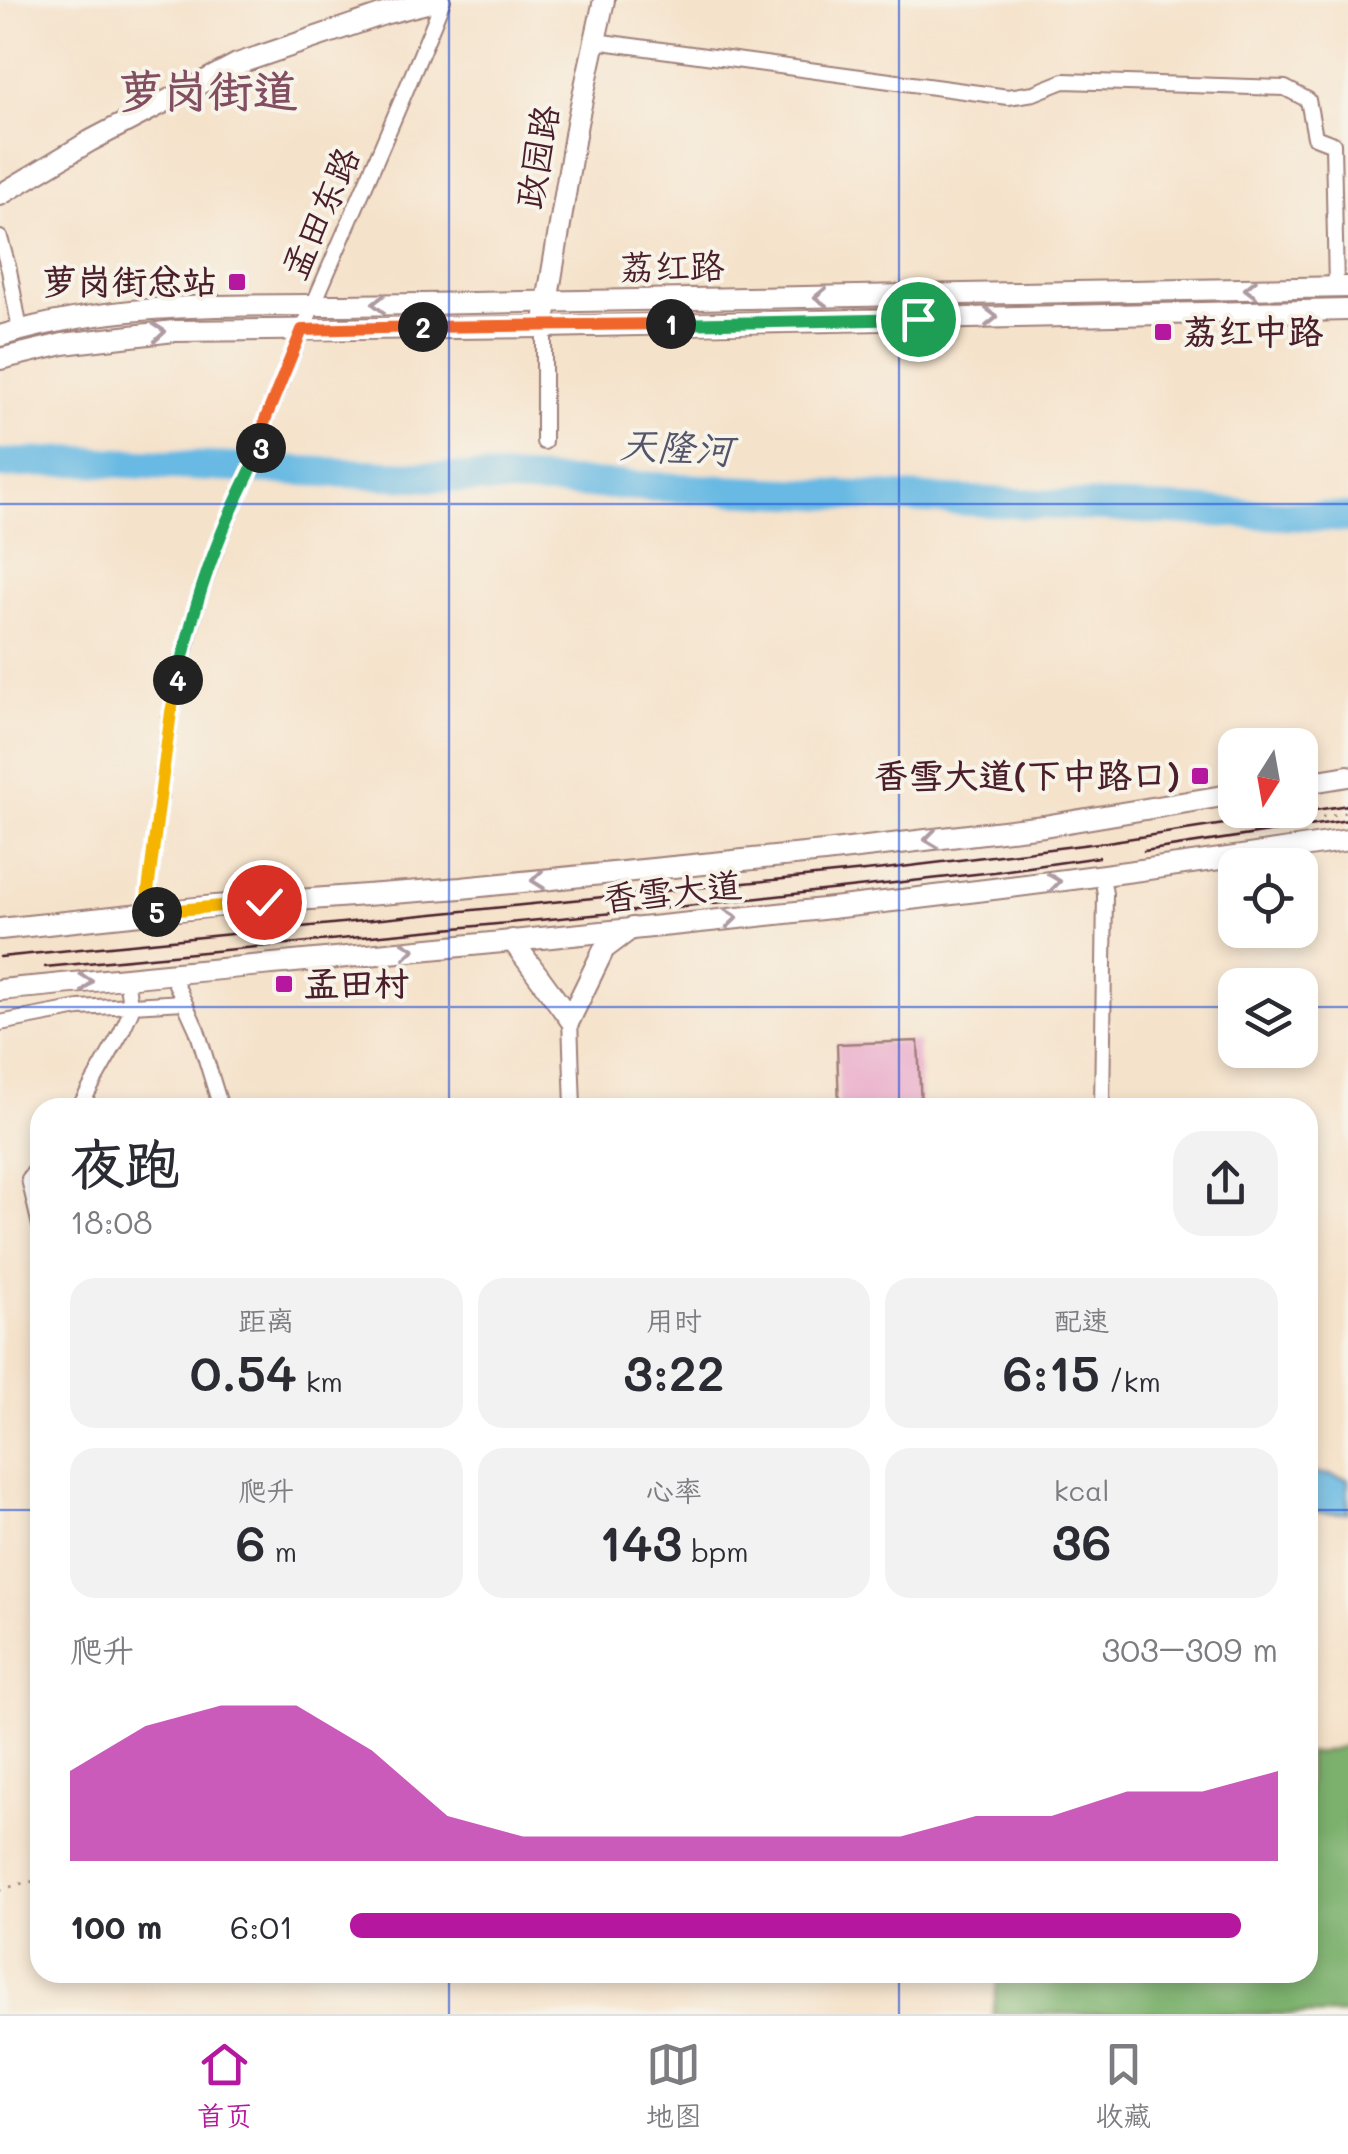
<!DOCTYPE html>
<html lang="zh">
<head>
<meta charset="utf-8">
<style>
	:root { --surface:#fff; --page:#f2f2f3; --text:#2b2b33; --muted:#7c7c81; --line:#e1e1e2; --accent:#b5179e }
	body { margin:0; font-family:Mali,"LXGW WenKai TC",sans-serif; background:var(--page); color:var(--text); height:100vh; display:flex; flex-direction:column; font-size:38px; white-space:nowrap }
	* { box-sizing:border-box; margin:0 }
	p { font-size:32px; color:var(--muted) }
	.icon { flex:none; width:55px; height:55px; fill:none; stroke:currentColor; stroke-width:2; stroke-linecap:round; stroke-linejoin:round }
	.map { position:relative; flex:1; overflow:hidden }
	.sheet { position:absolute; left:30px; top:1098px; width:1288px; height:885px; display:flex; flex-direction:column; background:var(--surface); border-radius:30px; box-shadow:0 5px 15px #0003 }
	.sheet>* { flex:none }
	.needle { width:65px; rotate:191deg }
	.fabs { position:absolute; left:1218px; top:728px; display:grid; gap:20px }
	.fabs a { display:grid; place-items:center; width:100px; height:100px; border-radius:20px; background:var(--surface); box-shadow:0 5px 15px #0003; font-size:50px }
	.pin { position:absolute; display:grid; place-items:center; width:85px; height:85px; color:#fff; margin:-42px; border:5px solid #fff; border-radius:50%; box-shadow:0 2px 10px #0007 }
	.km { position:absolute; width:50px; height:50px; margin:-25px; border-radius:50%; background:#222; color:#fff; font-size:28px; line-height:50px; text-align:center }
	.round { display:grid; place-items:center; flex:none; width:105px; height:105px; border-radius:30px; background:var(--page) }
	.headline { display:flex; align-items:center; justify-content:space-between; height:170px; padding:0 40px }
	h1 { font-size:55px; font-weight:600; line-height:75px }
	.metrics { display:grid; grid-template-columns:repeat(3,1fr); gap:15px; height:170px; padding:10px 40px }
	.metrics div { display:grid; align-content:center; border-radius:25px; background:var(--page); text-align:center }
	.metrics b { font-size:50px; font-weight:600 }
	.metrics small { font-size:28px; font-weight:400 }
	.metrics p { font-size:28px }
	.chart { height:280px; padding:20px 40px }
	.chart p { display:flex; justify-content:space-between }
	.chart svg { width:100%; height:180px; margin-top:10px; fill:var(--accent); opacity:.7 }
	ul { padding:0 40px; list-style:none; font-size:32px }
	li { display:grid; grid-template-columns:160px 120px 1fr; align-items:center; height:75px }
	li i { height:25px; border-radius:12px; background:var(--accent) }
	.tabs { display:flex; justify-content:space-around; align-items:center; height:140px; border-top:2px solid var(--line); background:var(--surface); font-size:28px; color:var(--muted) }
	.tabs a { display:grid; justify-items:center; gap:5px }
	.tabs .on { color:var(--accent) }
	.map>svg:first-child { display:block }
</style>
</head>
<body>
<div class="map">
<svg width="1348" height="2014" viewBox="0 0 1348 2014">
	<rect width="100%" height="100%" fill="#f7f3e8"/>
	<filter id="ink" filterUnits="userSpaceOnUse"><feTurbulence type="fractalNoise" baseFrequency=".01" numOctaves="2"/><feDisplacementMap in="SourceGraphic" scale="20" xChannelSelector="R" yChannelSelector="G"/><feConvolveMatrix kernelMatrix="1 2 1 2 8 2 1 2 1" color-interpolation-filters="sRGB"/></filter>
	<filter id="wash" filterUnits="userSpaceOnUse"><feTurbulence type="fractalNoise" baseFrequency=".0048" numOctaves="4" result="noise"/><feDisplacementMap in="SourceGraphic" scale="40" xChannelSelector="R" yChannelSelector="G"/><feGaussianBlur stdDeviation="2.25" result="paint"/><feColorMatrix in="noise" values="0 0 0 0 0 0 0 0 0 0 0 0 0 0 0 0 0 1.4 0 .05"/><feComposite in="paint" operator="in"/></filter>
	<g filter="url(#wash)">
		<rect width="100%" height="100%" fill="#f5e2ca"/>
		<!-- forest -->
		<path fill="#7cb16d" stroke="#63684c" stroke-width="2.5" d="M1348 1745V2014H993L998 1977 972 1973 1308 1972V1753H1316Z"/>
		<!-- water -->
		<path fill="#67b9e3" stroke="#586c87" stroke-width="2.5" d="M1308 1473 1332 1475 1348 1479V1513L1308 1512Z"/>
		<g fill="none" stroke-linecap="round" stroke-linejoin="round">
			<!-- river -->
			<path stroke="#67b9e3" stroke-width="30" d="M0 464 79 461 1348 518"/>
		</g>
		<g id="blocks">
			<!-- building -->
			<path fill="#e8a5c8" d="M918 1041 921 1108H839L837 1044Z"/>
		</g>
	</g>
	<g filter="url(#ink)">
		<use href="#blocks" fill-opacity="0" stroke="#a0807a" stroke-width="2.5"/>
		<g fill="none" stroke-linecap="round" stroke-linejoin="round">
			<defs>
				<g id="street">
					<path d="M595 41 1008 97 1034 93 1064 81 1285 88 1308 100 1315 137 1333 144 1336 287"/>
					<path d="M0 238 9 270 20 330"/>
					<path d="M544 327V442"/>
					<path d="M1102 876 1105 894 1102 1108"/>
					<path d="M145 913 171 712 181 666 199 597 222 533 263 442 265 420C322 279 387 141 443 0"/>
					<path d="M171 973 197 1030 221 1108"/>
					<path d="M570 1019 573 1108"/>
					<path d="M0 1023 79 1008 184 1002"/>
					<path d="M79 1108 121 1033 131 1011 126 978"/>
					<path d="M40 1164 29 1179 40 1226"/>
				</g>
				<g id="secondary">
					<path d="M0 195 90 141 237 64 387 13 438 0"/>
					<path d="M545 315 577 123 604 0"/>
					<path d="M0 336C102 305 208 305 314 305 367 305 420 304 473 303 764 297 1056 292 1348 287"/>
					<path d="M0 359 63 344 174 331 544 327 1348 310"/>
					<path d="M1300 784 1348 776"/>
					<path d="M0 929 216 906 461 888 824 852 1044 826 1235 794"/>
					<path d="M512 940 570 1019"/>
					<path d="M0 990C450 946 901 910 1348 840"/>
					<path d="M570 1019 604 949 632 928"/>
				</g>
			</defs>
			<!-- street casing -->
			<use href="#street" stroke="#a0807a" stroke-width="18"/>
			<!-- secondary casing -->
			<use href="#secondary" stroke="#a0807a" stroke-width="24"/>
			<!-- path -->
			<g stroke="#a0807a" stroke-width="2.5" stroke-dasharray="2.5 8" stroke-linecap="butt">
				<path d="M1322 817 1348 812"/>
				<path d="M0 1890 27 1882 40 1881"/>
			</g>
			<!-- street -->
			<use href="#street" stroke="#fff" stroke-width="14"/>
			<!-- secondary -->
			<use href="#secondary" stroke="#fff" stroke-width="20"/>
			<!-- tram -->
			<g stroke="#4a1f2b" stroke-width="2.5">
				<path d="M1144 851 1348 820"/>
				<path d="M0 957 885 869 1107 842 1348 805"/>
				<path d="M45 967 677 907 994 872 1099 857"/>
			</g>
		</g>
		<!-- one-way arrows -->
		<defs><path id="oneway-chevron" d="M-2-3.5L2.5 0L-2 3.5" fill="none" stroke-width="1.6" stroke-linecap="round" stroke-linejoin="round" transform="scale(2.5)"/></defs>
		<g stroke="#ae9aa0">
			<use href="#oneway-chevron" transform="translate(1251 289) rotate(179)"/>
			<use href="#oneway-chevron" transform="translate(821 297) rotate(179)"/>
			<use href="#oneway-chevron" transform="translate(379 304) rotate(180)"/>
			<use href="#oneway-chevron" transform="translate(991 317) rotate(-1)"/>
			<use href="#oneway-chevron" transform="translate(159 332) rotate(-5)"/>
			<use href="#oneway-chevron" transform="translate(931 839) rotate(173)"/>
			<use href="#oneway-chevron" transform="translate(538 880) rotate(174)"/>
			<use href="#oneway-chevron" transform="translate(1054 882) rotate(-7)"/>
			<use href="#oneway-chevron" transform="translate(731 918) rotate(-6)"/>
			<use href="#oneway-chevron" transform="translate(408 950) rotate(-6)"/>
			<use href="#oneway-chevron" transform="translate(86 982) rotate(-6)"/>
		</g>
	</g>
	<g fill="none" stroke-linecap="round" stroke-linejoin="round" filter="url(#ink)">
		<defs>
			<path id="split-1" d="M671 324 918 319"/>
			<path id="split-2" d="M423 327 671 324"/>
			<path id="split-3" d="M261 448 265 420 302 330 423 327"/>
			<path id="split-4" d="M178 680C188 631 202 582 221 535 233 505 248 477 261 448"/>
			<path id="split-5" d="M157 912 145 914 171 712 178 680"/>
			<path id="split-6" d="M157 912 264 902"/>
		</defs>
		<!-- split-1 casing -->
		<use href="#split-1" stroke="#fff" stroke-width="20"/>
		<!-- split-2 casing -->
		<use href="#split-2" stroke="#fff" stroke-width="20"/>
		<!-- split-3 casing -->
		<use href="#split-3" stroke="#fff" stroke-width="20"/>
		<!-- split-4 casing -->
		<use href="#split-4" stroke="#fff" stroke-width="20"/>
		<!-- split-5 casing -->
		<use href="#split-5" stroke="#fff" stroke-width="20"/>
		<!-- split-6 casing -->
		<use href="#split-6" stroke="#fff" stroke-width="20"/>
		<!-- split-1 -->
		<use href="#split-1" stroke="#22a559" stroke-width="12"/>
		<!-- split-2 -->
		<use href="#split-2" stroke="#f0652b" stroke-width="12"/>
		<!-- split-3 -->
		<use href="#split-3" stroke="#f0652b" stroke-width="12"/>
		<!-- split-4 -->
		<use href="#split-4" stroke="#22a559" stroke-width="12"/>
		<!-- split-5 -->
		<use href="#split-5" stroke="#f5b400" stroke-width="12"/>
		<!-- split-6 -->
		<use href="#split-6" stroke="#f5b400" stroke-width="12"/>
	</g>
	<!-- grid -->
	<path fill="none" stroke="#1d4ed8" stroke-width="2.5" stroke-opacity="0.55" d="M449 0V1108M899 0V1108M0 504H1348M0 1007H1235M1300 1007H1348M0 1510H40M1308 1510H1348M449 1972V2014M899 1972V2014"/>
	<!-- markers -->
	<g fill="#b5179e" stroke="#f7f3e8" stroke-width="4">
		<rect x="227" y="272" width="20" height="20" rx="5"/>
		<rect x="1153" y="322" width="20" height="20" rx="5"/>
		<rect x="1190" y="766" width="20" height="20" rx="5"/>
		<rect x="274" y="974" width="20" height="20" rx="5"/>
	</g>
	<g text-anchor="middle" stroke-width="8" stroke-linejoin="round" paint-order="stroke">
		<!-- street labels -->
		<g font-size="35" fill="#4a1f2b" stroke="#f7f3e8">
			<text transform="translate(538 157) rotate(-80)" y="12">政园路</text>
			<text transform="translate(321 213) rotate(-66)" y="12">孟田东路</text>
			<text transform="translate(672 267) rotate(-1)" y="12">荔红路</text>
			<text transform="translate(672 892) rotate(-6)" y="12">香雪大道</text>
		</g>
		<!-- poi labels -->
		<g font-size="35" font-weight="bold" fill="#4a1f2b" stroke="#f7f3e8" text-anchor="end">
			<text x="217" y="294">萝岗街总站</text>
			<text x="1183" y="344" text-anchor="start">荔红中路</text>
			<text x="1180" y="788">香雪大道(下中路口)</text>
			<text x="304" y="996" text-anchor="start">孟田村</text>
		</g>
		<!-- water labels -->
		<g font-size="38" font-style="italic" fill="#54556b" stroke="#f7f3e8">
			<text transform="translate(676 448) rotate(3)" y="13">天隆河</text>
		</g>
		<!-- district labels -->
		<g font-size="45" font-weight="bold" fill="#814e62" stroke="#f7f3e8">
			<text x="208" y="107">萝岗街道</text>
		</g>
	</g>
</svg>
<div class="fabs">
<a><svg class="needle" viewBox="-14 -14 28 28"><path d="M0-13l5 13h-10z" fill="#e53935"/><path d="M0 13l5-13h-10z" fill="#7c7c81"/></svg></a>
<a><svg class="icon" aria-label="locate" viewBox="0 0 24 24"><circle cx="12" cy="12" r="6"/><path d="M12 2v4M12 18v4M2 12h4M18 12h4"/></svg></a>
<a><svg class="icon" aria-label="layers" viewBox="0 0 24 24"><path d="M12 4l9 5-9 5-9-5zM3 14l9 5 9-5"/></svg></a>
</div>
<div class="pin" style="left:918px;top:319px;background:#1e9e55"><svg class="icon" aria-label="arrive" viewBox="0 0 24 24"><path d="M6 21V4h12l-3 4 3 4H6"/></svg></div>
<div class="pin" style="left:264px;top:902px;background:#d93025"><svg class="icon" aria-label="check" viewBox="0 0 24 24"><path d="M5 12l5 5 9-10"/></svg></div>
<b class="km" style="left:671px;top:324px">1</b>
<b class="km" style="left:423px;top:327px">2</b>
<b class="km" style="left:261px;top:448px">3</b>
<b class="km" style="left:178px;top:680px">4</b>
<b class="km" style="left:157px;top:912px">5</b>
<section class="sheet">
<div class="headline"><div><h1>夜跑</h1><p>18:08</p></div><a class="round"><svg class="icon" aria-label="share" viewBox="0 0 24 24"><path d="M12 15V3M7 8l5-5 5 5M5 13v7h14v-7"/></svg></a></div>
<div class="metrics">
<div><p>距离</p><b>0.54<small> km</small></b></div>
<div><p>用时</p><b>3:22</b></div>
<div><p>配速</p><b>6:15<small> /km</small></b></div>
</div>
<div class="metrics">
<div><p>爬升</p><b>6<small> m</small></b></div>
<div><p>心率</p><b>143<small> bpm</small></b></div>
<div><p>kcal</p><b>36</b></div>
</div>
<div class="chart"><p><span>爬升</span>303–309 m</p>
<svg viewBox="0 0 160 44" preserveAspectRatio="none"><path d="M0 44V22L10 11L20 6L30 6L40 17L50 33L60 38L70 38L80 38L90 38L100 38L110 38L120 33L130 33L140 27L150 27L160 22V44z"/></svg>
</div>
<ul>
<li><b>100 m</b>6:01<i style="width:96%"></i></li>
</ul>
</section>
</div>
<nav class="tabs">
<a class="on"><svg class="icon" aria-label="home" viewBox="0 0 24 24"><path d="M3 11l9-7 9 7M6 9v11h12V9"/></svg>首页</a>
<a><svg class="icon" aria-label="map" viewBox="0 0 24 24"><path d="M3 6l6-2 6 2 6-2v14l-6 2-6-2-6 2zM9 4v14M15 6v14"/></svg>地图</a>
<a><svg class="icon" aria-label="saved" viewBox="0 0 24 24"><path d="M7 4h10v16l-5-4-5 4z"/></svg>收藏</a>
</nav>
</body>
</html>
